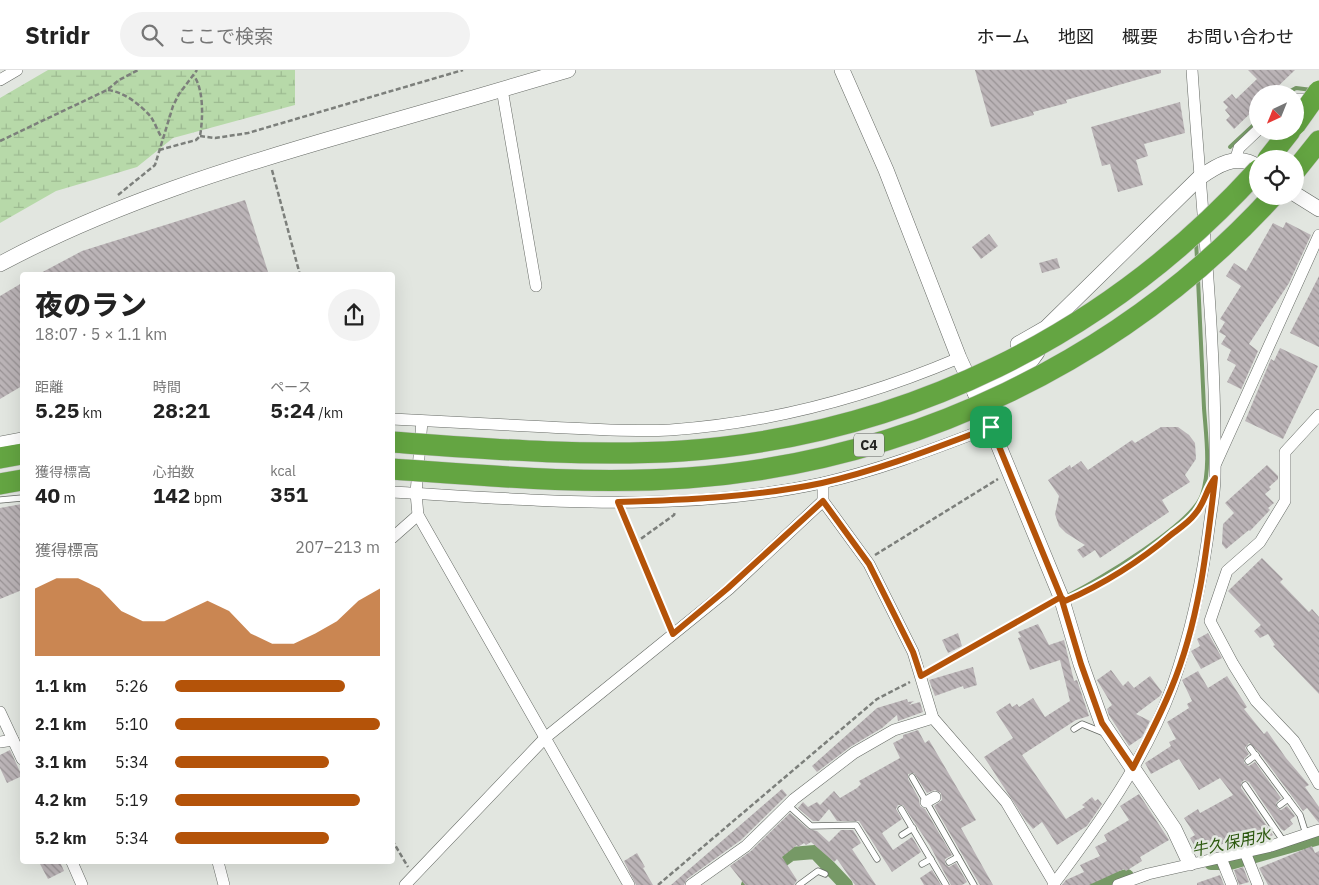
<!DOCTYPE html>
<html lang="ja">
<head>
<meta charset="utf-8">
<style>
	:root { --surface:#fff; --page:#f2f2f2; --text:#222; --muted:#767676; --line:#e0e0e0; --accent:#b45309 }
	body { margin:0; font-family:"IBM Plex Sans","Noto Sans JP",sans-serif; background:var(--page); color:var(--text); height:100vh; display:flex; flex-direction:column; font-size:19px; white-space:nowrap }
	* { box-sizing:border-box; margin:0 }
	p { font-size:16px; color:var(--muted) }
	.icon { flex:none; width:28px; height:28px; fill:none; stroke:currentColor; stroke-width:2; stroke-linecap:round; stroke-linejoin:round }
	.map { position:relative; flex:1; overflow:hidden }
	.side { position:absolute; left:20px; top:202px; width:375px; height:592px; display:flex; flex-direction:column; background:var(--surface); border-radius:5px; box-shadow:0 5px 20px #0002 }
	.side>* { flex:none }
	.needle { width:32px; rotate:223deg }
	.buttons { position:absolute; left:1249px; top:15px; display:grid; gap:10px }
	.buttons a { display:grid; place-items:center; width:55px; height:55px; border-radius:50%; background:var(--surface); box-shadow:0 5px 20px #0002; font-size:25px }
	.pin { position:absolute; display:grid; place-items:center; width:42px; height:42px; color:#fff; margin:-21px; border-radius:10px; box-shadow:0 2px 8px #0006 }
	.round { display:grid; place-items:center; flex:none; width:52px; height:52px; border-radius:26px; background:var(--page) }
	.overview { display:flex; align-items:center; justify-content:space-between; height:85px; padding:0 15px }
	h1 { font-size:28px; font-weight:800; line-height:38px }
	.stats { display:grid; grid-template-columns:repeat(3,1fr); gap:8px; height:85px; padding:5px 15px }
	.stats div { display:grid; align-content:center }
	.stats b { font-size:21px; font-weight:800 }
	.stats small { font-size:14px; font-weight:400 }
	.stats p { font-size:14px }
	.chart { height:140px; padding:10px 15px }
	.chart p { display:flex; justify-content:space-between }
	.chart svg { width:100%; height:90px; margin-top:5px; fill:var(--accent); opacity:.7 }
	ul { padding:0 15px; list-style:none; font-size:16px }
	li { display:grid; grid-template-columns:80px 60px 1fr; align-items:center; height:38px }
	li i { height:12px; border-radius:6px; background:var(--accent) }
	header { display:flex; align-items:center; gap:30px; box-sizing:border-box; height:70px; padding:0 25px; background:var(--surface); border-bottom:1px solid var(--line) }
	header strong { font-size:24px }
	nav { display:flex; gap:28px; margin-inline-start:auto; font-size:18px }
	.search { width:350px; height:45px; background:var(--page); display:flex; align-items:center; gap:12px; box-sizing:border-box; padding:0 18px; border-radius:28px; color:var(--muted); font-size:19px }
	.map>svg:first-child { display:block }
</style>
</head>
<body>
<header>
<strong>Stridr</strong>
<div class="search"><svg class="icon" aria-label="search" viewBox="0 0 24 24"><circle cx="10" cy="10" r="6"/><path d="M15 15l6 6"/></svg>ここで検索</div>
<nav><a>ホーム</a><a>地図</a><a>概要</a><a>お問い合わせ</a></nav>
</header>
<div class="map">
<svg width="1319" height="815" viewBox="0 0 1319 815">
	<defs>
		<pattern id="wetland-marsh" width="20" height="14" patternUnits="userSpaceOnUse" patternTransform="scale(1.25)"><rect width="20" height="14" fill="#b7d9a9"/><path d="M1 5h8M5 5V1M11 12h8M15 12V8" fill="none" stroke="#9dba91"/></pattern>
		<pattern id="building-back-hatch" width="6" height="6" patternUnits="userSpaceOnUse" patternTransform="scale(1.25)"><rect width="6" height="6" fill="#bbb4b7"/><path d="M-1 5l2 2M0 0l6 6M5-1l2 2" fill="none" stroke="#989294"/></pattern>
	</defs>
	<rect width="100%" height="100%" fill="#e2e6e0"/>
	<!-- wetland -->
	<path fill="url(#wetland-marsh)" d="M48 0H295V35L173 68 137 97 56 121 0 153V28Z"/>
	<g fill="none" stroke-linecap="round" stroke-linejoin="round">
		<!-- stream -->
		<g stroke="#769966" stroke-width="4">
			<path d="M1285 24 1296 18 1312 20"/>
			<path d="M1230 77 1258 51"/>
			<path d="M1196 171 1197 189"/>
			<path d="M1069 525C1098 511 1192 454 1202 425 1211 398 1206 366 1204 338 1202 295 1200 252 1198 209"/>
		</g>
		<!-- canal -->
		<g stroke="#769966" stroke-width="14">
			<path d="M1211 793H1230L1319 768"/>
			<path d="M748 815 791 784 815 782 846 815"/>
			<path d="M1095 815 1127 806"/>
		</g>
	</g>
	<!-- building -->
	<g fill="url(#building-back-hatch)">
		<path d="M975 0H1161V3L1066 30 1067 33 1033 42 1034 45 991 57Z"/>
		<path d="M1248 0H1295L1270 24H1258V36L1234 59 1226 50 1230 46 1225 40 1228 37 1223 32 1232 24 1236 29 1257 9Z"/>
		<path d="M1180 32 1185 63 1144 74 1148 86 1136 90 1143 115 1118 122 1110 94 1102 96 1091 57Z"/>
		<path d="M245 130 269 205H37L82 181Z"/>
		<path d="M1286 152 1311 165 1289 213 1249 274 1258 281 1240 322 1241 319 1227 312 1236 295 1227 290 1231 280 1221 274 1226 266 1219 262 1225 252 1220 249 1241 216 1226 206 1234 193 1246 201 1273 153 1283 158Z"/>
		<path d="M989 164 998 176 981 189 972 177Z"/>
		<path d="M1057 188 1060 198 1042 203 1039 193Z"/>
		<path d="M1319 206V277L1290 263Z"/>
		<path d="M22 213V316L0 329V226Z"/>
		<path d="M1280 278 1318 296 1283 369 1245 351 1271 289 1274 291Z"/>
		<path d="M1161 357H1178L1189 365 1195 373 1196 389 1185 405 1190 412 1162 430 1169 442 1100 488 1095 480 1083 488 1077 480 1085 475 1066 463 1059 456 1055 444 1059 426 1048 410 1070 395 1071 398 1081 391 1088 400 1132 370 1135 373Z"/>
		<path d="M1267 395 1278 406V409L1269 417 1271 419 1265 424 1274 433 1268 438 1270 440 1250 461 1249 460 1226 479 1222 474 1223 454 1234 443 1225 433Z"/>
		<path d="M22 434V520L0 529V438Z"/>
		<path d="M1262 488 1283 509 1280 512 1309 542 1312 539 1319 547V624L1273 576 1275 575 1268 564 1260 568 1254 561 1261 555 1228 521Z"/>
		<path d="M1038 554 1049 575 1064 570 1074 611 1077 610 1089 646 1076 650 1022 685 1066 749 1085 737 1082 735 1092 727 1095 731 1098 729 1102 734 1087 756 1057 775 1042 752 1033 759 1026 751 984 687 1013 668 996 642 1010 633 1012 637 1017 634 1019 637 1033 628 1045 647 1070 631 1060 590 1030 600 1018 568 1021 567 1018 562Z"/>
		<path d="M958 563 962 576 948 583 942 570Z"/>
		<path d="M1208 563 1222 588 1201 599 1191 581 1200 576 1197 569Z"/>
		<path d="M973 597 977 615 964 619 963 616 935 626 929 610Z"/>
		<path d="M1111 600 1123 616 1128 611 1134 618 1150 606 1162 622 1160 626 1136 644 1150 651 1142 667 1129 676 1109 645 1107 639 1112 635 1097 610Z"/>
		<path d="M1198 601 1208 618 1227 606 1247 637 1244 639 1264 664 1267 661 1286 688 1309 715 1305 717 1319 737V753L1307 738 1303 741 1259 682 1249 673 1245 678 1249 684 1244 689V693L1249 696 1255 692 1281 728 1276 733 1277 738 1281 740 1287 736 1295 746 1290 750 1293 754 1284 761 1281 759 1249 712 1244 710 1241 713V718L1273 765 1265 770 1261 764 1243 774 1242 772 1239 774 1235 767 1208 782 1206 779 1199 783 1190 768 1195 765 1184 748 1198 739 1200 743 1233 725 1220 708 1199 720 1179 689 1151 704 1145 693 1171 676 1169 672 1176 669 1167 652 1189 638 1187 634 1192 631 1182 610Z"/>
		<path d="M907 629 908 632 914 631 909 635 920 632 923 642 898 651 897 645 882 658 850 677 817 702 812 696 877 638Z"/>
		<path d="M918 660 925 673 929 670 976 750 961 758 993 815H980L934 736 942 730 941 723 935 720 927 723 914 703 908 704V709L919 729 920 736 925 739 952 785 945 789V794L949 797 956 793 967 812 962 815H951L930 776 903 735H898L896 739 902 749 882 763 893 780 912 767 921 782 892 802 859 751H837L829 739 819 751H813L798 738 803 732 808 737 817 732 820 735 834 721 840 728 857 718 861 714 859 711 900 688 893 673 903 668V665Z"/>
		<path d="M10 680 22 706 7 713 0 698V685Z"/>
		<path d="M782 719 787 725 741 770 687 809 684 815H671Z"/>
		<path d="M1139 724 1169 770 1140 787 1142 791 1126 801 1124 799 1089 815H1062L1066 810 1084 802 1080 795 1100 786 1095 777 1107 771 1104 765 1129 750 1120 736Z"/>
		<path d="M790 743 808 759 817 761 829 772 841 760H853L861 773 852 779 876 815H855L837 789 834 792 811 772 806 775 804 773 798 777 797 775 782 787 797 810 794 815H745L730 796 751 781Z"/>
		<path d="M1312 776 1315 783 1319 781V815H1268L1259 798Z"/>
		<path d="M637 783 645 797 643 798 653 815H636L624 791Z"/>
		<path d="M39 792H60L64 801 48 809Z"/>
		<path d="M1243 797 1249 812 1239 815 1234 800Z"/>
		<path d="M932 800 941 815H924L920 808Z"/>
		<path d="M1220 805 1224 815H1197V813Z"/>
	</g>
	<g fill="none" stroke-linecap="round" stroke-linejoin="round">
		<defs>
			<g id="service">
				<path d="M0 430 22 428"/>
				<path d="M1074 659 1082 654 1104 663"/>
				<path d="M1250 678 1300 745 1306 764"/>
				<path d="M1248 691 1256 685"/>
				<path d="M912 707 974 815"/>
				<path d="M1245 715 1284 772"/>
				<path d="M788 735 811 756 856 755 877 789"/>
				<path d="M1280 735 1288 729"/>
				<path d="M901 739 946 815"/>
				<path d="M902 765 913 758"/>
				<path d="M949 792 958 787"/>
				<path d="M922 794 931 789"/>
				<path d="M799 815 818 801 825 804"/>
			</g>
			<g id="minor">
				<path d="M0 10 17 0"/>
				<path d="M502 19 536 216"/>
				<path d="M1295 29H1304L1313 33"/>
				<path d="M1235 91 1239 78 1258 60"/>
				<path d="M1319 345 1285 382V431L1260 472 1227 501 1210 551 1233 594 1256 631 1294 671 1319 714"/>
				<path d="M392 349C444 352 496 354 548 357 588 359 629 362 670 360 772 353 865 328 959 288"/>
				<path d="M422 351 416 423 418 445 629 815"/>
				<path d="M0 372 22 368"/>
				<path d="M1216 393 1319 165"/>
				<path d="M823 413V431L869 494 913 582 933 648 1006 732 1054 813"/>
				<path d="M392 422C535 430 681 444 822 413 880 400 936 378 991 357"/>
				<path d="M392 468 418 445"/>
				<path d="M0 642 22 689"/>
				<path d="M0 672 13 670"/>
				<path d="M926 732 935 727"/>
				<path d="M1245 782 1258 815"/>
				<path d="M1221 788 1232 815"/>
				<path d="M72 792 82 815"/>
				<path d="M218 792 224 815"/>
				<path d="M405 815 545 668 729 519 823 431"/>
				<path d="M691 815 746 776 794 729 854 683 894 660 933 648"/>
				<path d="M1053 815C1099 754 1145 690 1172 617 1191 563 1203 507 1210 450 1212 436 1215 421 1215 407 1217 271 1201 136 1192 0"/>
				<path d="M1118 815 1148 804 1271 776 1319 760"/>
			</g>
			<g id="tertiary">
				<path d="M842 0 886 100 959 288 991 357 1061 527 1081 594 1102 653 1174 759 1190 793"/>
				<path d="M1295 124 1319 139"/>
				<path d="M0 194C112 134 232 97 354 62 425 42 497 21 568 0"/>
				<path d="M1018 274 1046 258 1199 108C1216 96 1237 82 1258 97"/>
				<path d="M975 323C997 312 1031 301 1040 276"/>
			</g>
			<g id="motorway">
				<path d="M1268 89 1290 61"/>
				<path d="M1295 101 1319 71"/>
				<path d="M0 388 22 384"/>
				<path d="M0 414 22 410"/>
			</g>
		</defs>
		<!-- service casing -->
		<use href="#service" stroke="#666a65" stroke-width="7"/>
		<!-- minor casing -->
		<use href="#minor" stroke="#666a65" stroke-width="12"/>
		<!-- tertiary casing -->
		<use href="#tertiary" stroke="#666a65" stroke-width="16"/>
		<!-- motorway casing -->
		<use href="#motorway" stroke="#c2c2c1" stroke-width="22"/>
		<!-- path -->
		<g stroke="#7c7f7b" stroke-width="2.5" stroke-dasharray="5 2.5" stroke-linecap="butt">
			<path d="M108 20C124 22 141 35 151 47 155 53 158 62 162 68"/>
			<path d="M200 66 215 68 248 63 463 0"/>
			<path d="M0 71 107 20 119 10 138 0"/>
			<path d="M159 80 196 70 200 66C203 49 204 20 194 6"/>
			<path d="M272 100 300 205"/>
			<path d="M118 125 155 95 173 36 179 24 197 0"/>
			<path d="M623 443 668 554"/>
			<path d="M635 473 674 445 675 442"/>
			<path d="M875 485 998 409"/>
			<path d="M1075 527C1110 511 1179 469 1200 438"/>
			<path d="M930 601 1049 534"/>
			<path d="M392 770 408 797"/>
			<path d="M658 815 877 629 910 612"/>
		</g>
		<!-- service -->
		<use href="#service" stroke="#fff" stroke-width="5.5"/>
		<!-- minor -->
		<use href="#minor" stroke="#fff" stroke-width="11"/>
		<!-- tertiary -->
		<use href="#tertiary" stroke="#fff" stroke-width="15"/>
		<!-- motorway -->
		<use href="#motorway" stroke="#64a542" stroke-width="21"/>
		<defs>
			<g id="motorway-bridge">
				<path d="M1295 55 1319 21"/>
				<path d="M392 372C489 379 586 387 682 381 906 365 1107 266 1258 100"/>
				<path d="M392 399C490 406 589 415 687 408 909 392 1122 291 1273 126"/>
			</g>
		</defs>
		<!-- motorway-bridge casing -->
		<use href="#motorway-bridge" stroke="#c2c2c1" stroke-width="22" stroke-linecap="butt"/>
		<!-- motorway-bridge -->
		<use href="#motorway-bridge" stroke="#64a542" stroke-width="21"/>
	</g>
	<g fill="none" stroke-linecap="round" stroke-linejoin="round">
		<defs>
			<path id="route" d="M991 357C935 378 880 400 822 413 755 427 687 430 618 432L673 564 728 518 823 431 869 494 913 582 921 606 1061 527 1081 594 1102 653 1133 698C1146 672 1160 646 1171 619 1199 553 1207 479 1215 408 1206 419 1205 433 1195 444 1189 452 1180 458 1172 464 1139 492 1104 514 1065 531L1061 527 991 357"/>
		</defs>
		<!-- route casing -->
		<use href="#route" stroke="#fff" stroke-width="10"/>
		<!-- route -->
		<use href="#route" stroke="#b45309" stroke-width="6"/>
	</g>
	<g text-anchor="middle" stroke-width="5" stroke-linejoin="round" paint-order="stroke">
		<!-- shield labels -->
		<rect fill="#e2e6e0" stroke="#5d5f5c" stroke-width="1" x="854" y="363.5" width="30" height="23" rx="4"/>
		<g font-size="14" font-weight="bold" fill="#242523">
			<text x="869" y="380">C4</text>
		</g>
		<!-- water labels -->
		<g font-size="16" font-style="italic" fill="#2b580e" stroke="#e2e6e0">
			<text transform="translate(1231 772) rotate(-12)" y="6">牛久保用水</text>
		</g>
	</g>
</svg>
<div class="buttons">
<a><svg class="needle" viewBox="-14 -14 28 28"><path d="M0-13l5 13h-10z" fill="#e53935"/><path d="M0 13l5-13h-10z" fill="#767676"/></svg></a>
<a><svg class="icon" aria-label="locate" viewBox="0 0 24 24"><circle cx="12" cy="12" r="6"/><path d="M12 2v4M12 18v4M2 12h4M18 12h4"/></svg></a>
</div>
<div class="pin" style="left:991px;top:357px;background:#1e9e55"><svg class="icon" aria-label="arrive" viewBox="0 0 24 24"><path d="M6 21V4h12l-3 4 3 4H6"/></svg></div>
<section class="side">
<div class="overview"><div><h1>夜のラン</h1><p>18:07 · 5 × 1.1 km</p></div><a class="round"><svg class="icon" aria-label="share" viewBox="0 0 24 24"><path d="M12 15V3M7 8l5-5 5 5M5 13v7h14v-7"/></svg></a></div>
<div class="stats">
<div><p>距離</p><b>5.25<small> km</small></b></div>
<div><p>時間</p><b>28:21</b></div>
<div><p>ペース</p><b>5:24<small> /km</small></b></div>
</div>
<div class="stats">
<div><p>獲得標高</p><b>40<small> m</small></b></div>
<div><p>心拍数</p><b>142<small> bpm</small></b></div>
<div><p>kcal</p><b>351</b></div>
</div>
<div class="chart"><p><span>獲得標高</span>207–213 m</p>
<svg viewBox="0 0 160 44" preserveAspectRatio="none"><path d="M0 44V11L10 6L20 6L30 11L40 22L50 27L60 27L70 22L80 17L90 22L100 33L110 38L120 38L130 33L140 27L150 17L160 11V44z"/></svg>
</div>
<ul>
<li><b>1.1 km</b>5:26<i style="width:83%"></i></li>
<li><b>2.1 km</b>5:10<i style="width:100%"></i></li>
<li><b>3.1 km</b>5:34<i style="width:75%"></i></li>
<li><b>4.2 km</b>5:19<i style="width:90%"></i></li>
<li><b>5.2 km</b>5:34<i style="width:75%"></i></li>
</ul>
</section>
</div>
</body>
</html>
